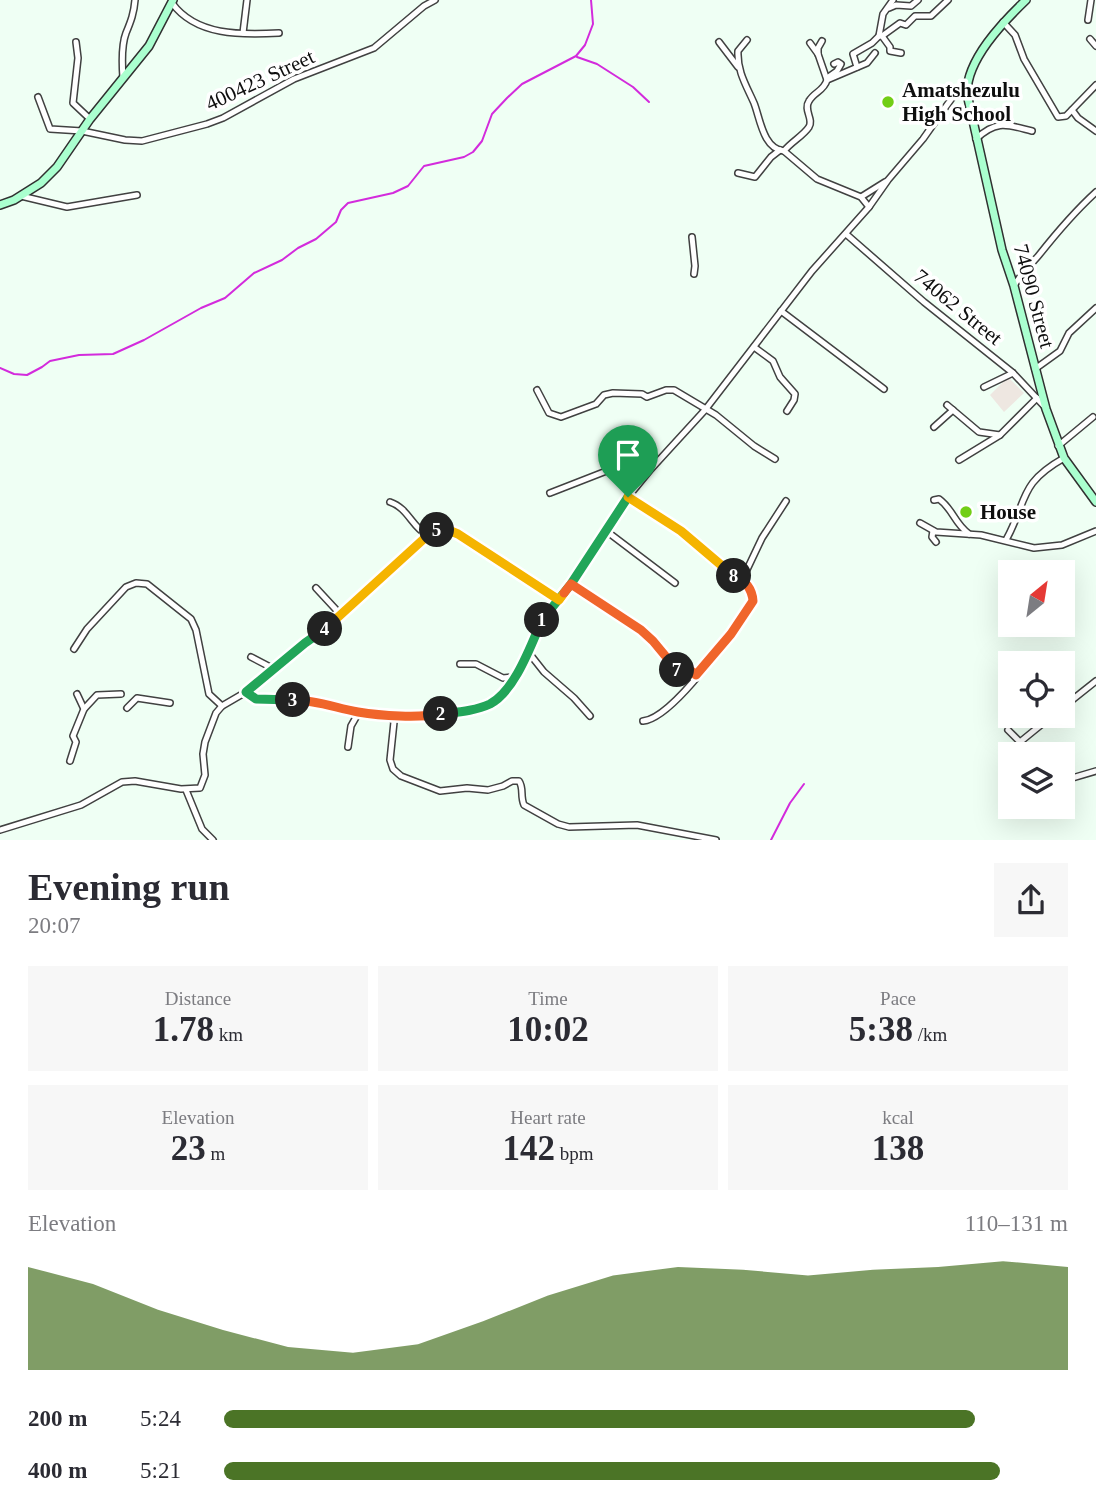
<!DOCTYPE html>
<html lang="en">
<head>
<meta charset="utf-8">
<style>
	:root { --surface:#fff; --page:#f7f7f7; --text:#2b2b33; --muted:#7c7c81; --accent:#4b7426 }
	body { margin:0; font-family:Georgia,serif; background:var(--page); color:var(--text); height:100vh; display:flex; flex-direction:column; font-size:26px; white-space:nowrap }
	* { box-sizing:border-box; margin:0 }
	p { font-size:23px; color:var(--muted) }
	.icon { flex:none; width:38px; height:38px; fill:none; stroke:currentColor; stroke-width:2; stroke-linecap:round; stroke-linejoin:round }
	.map { position:relative; height:840px; overflow:hidden }
	.drawer { display:flex; flex-direction:column; background:var(--surface); flex:1 }
	.drawer>* { flex:none }
	.needle { width:46px; rotate:30deg }
	.tools { position:absolute; left:998px; top:560px; display:grid; gap:14px }
	.tools a { display:grid; place-items:center; width:77px; height:77px; border-radius:0px; background:var(--surface); box-shadow:0 7px 28px #0002; font-size:35px }
	.pin { position:absolute; display:grid; place-items:center; width:60px; height:60px; color:#fff; margin:-72px -30px; border-radius:50% 50% 50% 0; rotate:-45deg; box-shadow:0 0 7px #0007 }
	.pin .icon { rotate:45deg }
	.km { position:absolute; width:35px; height:35px; margin:-18px; border-radius:50%; background:#222; color:#fff; font-size:19px; line-height:35px; text-align:center }
	.round { display:grid; place-items:center; flex:none; width:74px; height:74px; border-radius:0px; background:var(--page) }
	.summary { display:flex; align-items:center; justify-content:space-between; height:119px; padding:0 28px }
	h1 { font-size:38px; font-weight:700; line-height:52px }
	.metrics { display:grid; grid-template-columns:repeat(3,1fr); gap:10px; height:119px; padding:7px 28px }
	.metrics div { display:grid; align-content:center; border-radius:0px; background:var(--page); text-align:center }
	.metrics b { font-size:35px; font-weight:700 }
	.metrics small { font-size:19px; font-weight:400 }
	.metrics p { font-size:19px }
	.chart { height:196px; padding:14px 28px }
	.chart p { display:flex; justify-content:space-between }
	.chart svg { width:100%; height:126px; margin-top:7px; fill:var(--accent); opacity:.7 }
	ul { padding:0 28px; list-style:none; font-size:23px }
	li { display:grid; grid-template-columns:112px 84px 1fr; align-items:center; height:52px }
	li i { height:18px; border-radius:9px; background:var(--accent) }
	.map>svg:first-child { display:block }
</style>
</head>
<body>
<div class="map">
<svg width="1096" height="840" viewBox="0 0 1096 840">
	<rect width="100%" height="100%" fill="#effff4"/>
	<!-- industrial -->
	<path fill="#eee7e1" d="M1008 377 1024 393 1004 412 990 395Z"/>
	<g fill="none" stroke-linecap="round" stroke-linejoin="round">
		<!-- stream -->
		<g stroke="#d32bdc" stroke-width="2">
			<path d="M577 57 597 64 633 87 649 102"/>
			<path d="M0 368 14 374 27 375 42 367 50 361 79 355 113 354 144 340 201 308 225 298 254 273 282 260 298 248 316 239 336 222 341 210 348 203 393 193 408 186 424 166 464 157 473 152 482 141 492 114 507 98 522 84 576 56 585 45 593 24 591 0"/>
			<path d="M771 840 790 803 804 784"/>
		</g>
		<defs>
			<g id="street">
				<path d="M172 3C196 36 241 35 279 33"/>
				<path d="M889 8 896 5 911 6 918 0"/>
				<path d="M1088 20 1091 0"/>
				<path d="M1003 22 1015 35 1024 59 1058 117 1066 116 1096 85"/>
				<path d="M243 33 247 0"/>
				<path d="M879 36H882L900 23 906 25 915 16H931L948 0"/>
				<path d="M882 36 890 47V51L901 53"/>
				<path d="M1090 39 1096 46"/>
				<path d="M747 40 738 51C737 71 746 85 754 103 760 118 763 149 784 151"/>
				<path d="M76 42 78 58 73 103 90 119"/>
				<path d="M719 42 738 67"/>
				<path d="M810 43 818 54 827 80"/>
				<path d="M818 54V48L822 41"/>
				<path d="M857 67 853 54 872 43 879 36 883 14 893 0"/>
				<path d="M123 78C122 64 121 46 126 33 131 21 134 13 135 0"/>
				<path d="M827 78 837 71 841 64 838 62 834 64"/>
				<path d="M38 97 50 129 82 131 125 140 142 141 207 124 223 118 294 79 374 48 424 6 435 0"/>
				<path d="M1072 110 1078 118 1096 131"/>
				<path d="M976 139C997 119 1008 125 1032 131"/>
				<path d="M738 173 755 177 771 157 780 150"/>
				<path d="M21 196 67 207 137 195"/>
				<path d="M861 197 885 182"/>
				<path d="M869 207 861 197 817 179 784 151C791 142 803 136 809 127 814 119 803 110 809 101 814 92 824 91 827 80L867 63 875 53"/>
				<path d="M846 234 924 302 1013 373 1044 406"/>
				<path d="M692 237 695 266 694 274"/>
				<path d="M1014 286C1021 273 1030 266 1039 255 1058 231 1073 213 1096 192"/>
				<path d="M781 311 884 389"/>
				<path d="M754 347 773 361 780 377 795 394 794 400 787 411"/>
				<path d="M1035 369 1060 351 1069 333 1096 308"/>
				<path d="M984 387 1013 373"/>
				<path d="M537 390 549 413 561 417 596 404 604 395 613 393 642 394 647 397 666 390H674L716 415 754 446 775 459"/>
				<path d="M947 405 979 432 1000 435"/>
				<path d="M934 427 953 410"/>
				<path d="M1058 446 1093 417"/>
				<path d="M959 460 1000 435 1037 398"/>
				<path d="M550 493 609 470 617 471 636 487"/>
				<path d="M628 497 681 531 728 572 743 578"/>
				<path d="M934 500 939 499C953 509 954 523 969 534"/>
				<path d="M390 502C408 508 412 527 427 535"/>
				<path d="M920 523 936 532 981 535 1034 548 1062 545 1096 531"/>
				<path d="M605 530 675 583"/>
				<path d="M933 531 932 537 936 542"/>
				<path d="M1006 540C1028 500 1018 484 1064 458"/>
				<path d="M743 578 762 538 786 501"/>
				<path d="M571 584 641 630 680 673 690 670 696 675"/>
				<path d="M316 588 341 615"/>
				<path d="M74 649 87 629 126 587 136 583 147 584 191 619 196 630 209 694 222 706"/>
				<path d="M529 653 544 672 574 698 590 716"/>
				<path d="M251 657 274 669"/>
				<path d="M460 664H476L503 678 514 677"/>
				<path d="M246 692 252 698 259 700 318 701 359 712 428 716 480 708 496 700 522 668 547 612 571 584 628 497 651 469 705 410 812 271 869 207 888 180 923 139 947 105 955 94 966 89"/>
				<path d="M127 708 137 698 170 703"/>
				<path d="M1062 708 1096 681"/>
				<path d="M84 709 97 695 121 694"/>
				<path d="M389 714 394 722 390 760 393 769 401 776 440 791 467 788 488 790 503 786 512 781H519C524 788 520 796 524 805L558 824 569 827 637 825 716 840"/>
				<path d="M643 721C674 718 735 628 753 601L751 591 743 578"/>
				<path d="M1008 730 1020 742"/>
				<path d="M348 747 351 726 359 712"/>
				<path d="M1029 754 1020 742 1052 716"/>
				<path d="M70 761 76 742 73 736 84 709 77 694"/>
				<path d="M1062 781 1096 771"/>
				<path d="M186 790 202 829 213 840"/>
				<path d="M0 830 81 805 122 782 135 781 181 789 200 788 205 775 203 754 205 742 216 713 222 706 246 692 305 643 323 630 434 531 446 529 458 534 559 600"/>
			</g>
			<g id="secondary">
				<path d="M1026 0C1003 22 966 60 967 94L1002 250 1014 286 1046 409 1064 458 1096 502"/>
				<path d="M0 205 14 200 41 183 57 167 90 119 149 46 173 0"/>
			</g>
		</defs>
		<!-- street casing -->
		<use href="#street" stroke="#414141" stroke-width="8"/>
		<!-- secondary casing -->
		<use href="#secondary" stroke="#303030" stroke-width="10"/>
		<!-- street -->
		<use href="#street" stroke="#fff" stroke-width="5"/>
		<!-- secondary -->
		<use href="#secondary" stroke="#aaffcf" stroke-width="7"/>
	</g>
	<g fill="none" stroke-linecap="round" stroke-linejoin="round">
		<defs>
			<path id="split-1" d="M542 620 571 584 628 497"/>
			<path id="split-2" d="M441 714C458 712 475 711 490 704 515 691 531 645 542 620"/>
			<path id="split-3" d="M293 700C316 700 336 708 358 712 382 716 418 718 441 714"/>
			<path id="split-4" d="M293 700 256 699 246 692 305 643 325 629"/>
			<path id="split-5" d="M325 629 427 536 437 530"/>
			<path id="split-6" d="M437 530 446 529 458 534 559 600 564 593"/>
			<path id="split-7" d="M564 593 571 584 641 630 653 641 677 670"/>
			<path id="split-8" d="M677 670 681 673 690 670 696 675 731 634 753 601C752 588 744 580 734 576"/>
			<path id="split-9" d="M628 497 681 531 734 576"/>
		</defs>
		<!-- split-1 casing -->
		<use href="#split-1" stroke="#fff" stroke-width="14"/>
		<!-- split-2 casing -->
		<use href="#split-2" stroke="#fff" stroke-width="14"/>
		<!-- split-3 casing -->
		<use href="#split-3" stroke="#fff" stroke-width="14"/>
		<!-- split-4 casing -->
		<use href="#split-4" stroke="#fff" stroke-width="14"/>
		<!-- split-5 casing -->
		<use href="#split-5" stroke="#fff" stroke-width="14"/>
		<!-- split-6 casing -->
		<use href="#split-6" stroke="#fff" stroke-width="14"/>
		<!-- split-7 casing -->
		<use href="#split-7" stroke="#fff" stroke-width="14"/>
		<!-- split-8 casing -->
		<use href="#split-8" stroke="#fff" stroke-width="14"/>
		<!-- split-9 casing -->
		<use href="#split-9" stroke="#fff" stroke-width="14"/>
		<!-- split-1 -->
		<use href="#split-1" stroke="#22a559" stroke-width="9"/>
		<!-- split-2 -->
		<use href="#split-2" stroke="#22a559" stroke-width="9"/>
		<!-- split-3 -->
		<use href="#split-3" stroke="#f0652b" stroke-width="9"/>
		<!-- split-4 -->
		<use href="#split-4" stroke="#22a559" stroke-width="9"/>
		<!-- split-5 -->
		<use href="#split-5" stroke="#f5b400" stroke-width="9"/>
		<!-- split-6 -->
		<use href="#split-6" stroke="#f5b400" stroke-width="9"/>
		<!-- split-7 -->
		<use href="#split-7" stroke="#f0652b" stroke-width="9"/>
		<!-- split-8 -->
		<use href="#split-8" stroke="#f0652b" stroke-width="9"/>
		<!-- split-9 -->
		<use href="#split-9" stroke="#f5b400" stroke-width="9"/>
	</g>
	<!-- markers -->
	<g fill="#72ce16" stroke="#fff" stroke-width="2.5">
		<circle cx="888" cy="102" r="7"/>
		<circle cx="966" cy="512" r="7"/>
	</g>
	<g text-anchor="middle" stroke-width="7" stroke-linejoin="round" paint-order="stroke">
		<!-- street labels -->
		<g font-size="21" fill="#0e0e0e" stroke="#fff">
			<text transform="translate(260 80) rotate(-25)" y="7">400423 Street</text>
			<text transform="translate(1034 296) rotate(75)" y="7">74090 Street</text>
			<text transform="translate(958 307) rotate(39)" y="7">74062 Street</text>
		</g>
		<!-- poi labels -->
		<g font-size="21" font-weight="bold" fill="#0e0e0e" stroke="#fff" text-anchor="start">
			<text x="902" y="97">Amatshezulu<tspan x="902" dy="24">High School</tspan></text>
			<text x="980" y="519">House</text>
		</g>
	</g>
</svg>
<div class="tools">
<a><svg class="needle" viewBox="-14 -14 28 28"><path d="M0-13l5 13h-10z" fill="#e53935"/><path d="M0 13l5-13h-10z" fill="#7c7c81"/></svg></a>
<a><svg class="icon" aria-label="locate" viewBox="0 0 24 24"><circle cx="12" cy="12" r="6"/><path d="M12 2v4M12 18v4M2 12h4M18 12h4"/></svg></a>
<a><svg class="icon" aria-label="layers" viewBox="0 0 24 24"><path d="M12 4l9 5-9 5-9-5zM3 14l9 5 9-5"/></svg></a>
</div>
<div class="pin" style="left:628px;top:497px;background:#1e9e55"><svg class="icon" aria-label="arrive" viewBox="0 0 24 24"><path d="M6 21V4h12l-3 4 3 4H6"/></svg></div>
<b class="km" style="left:542px;top:620px">1</b>
<b class="km" style="left:441px;top:714px">2</b>
<b class="km" style="left:293px;top:700px">3</b>
<b class="km" style="left:325px;top:629px">4</b>
<b class="km" style="left:437px;top:530px">5</b>
<b class="km" style="left:677px;top:670px">7</b>
<b class="km" style="left:734px;top:576px">8</b>
</div>
<section class="drawer">
<div class="summary"><div><h1>Evening run</h1><p>20:07</p></div><a class="round"><svg class="icon" aria-label="share" viewBox="0 0 24 24"><path d="M12 15V3M7 8l5-5 5 5M5 13v7h14v-7"/></svg></a></div>
<div class="metrics">
<div><p>Distance</p><b>1.78<small> km</small></b></div>
<div><p>Time</p><b>10:02</b></div>
<div><p>Pace</p><b>5:38<small> /km</small></b></div>
</div>
<div class="metrics">
<div><p>Elevation</p><b>23<small> m</small></b></div>
<div><p>Heart rate</p><b>142<small> bpm</small></b></div>
<div><p>kcal</p><b>138</b></div>
</div>
<div class="chart"><p><span>Elevation</span>110–131 m</p>
<svg viewBox="0 0 160 44" preserveAspectRatio="none"><path d="M0 44V8L10 14L20 23L30 30L40 36L50 38L60 35L70 27L80 18L90 11L100 8L110 9L120 11L130 9L140 8L150 6L160 8V44z"/></svg>
</div>
<ul>
<li><b>200 m</b>5:24<i style="width:89%"></i></li>
<li><b>400 m</b>5:21<i style="width:92%"></i></li>
</ul>
</section>
</body>
</html>
